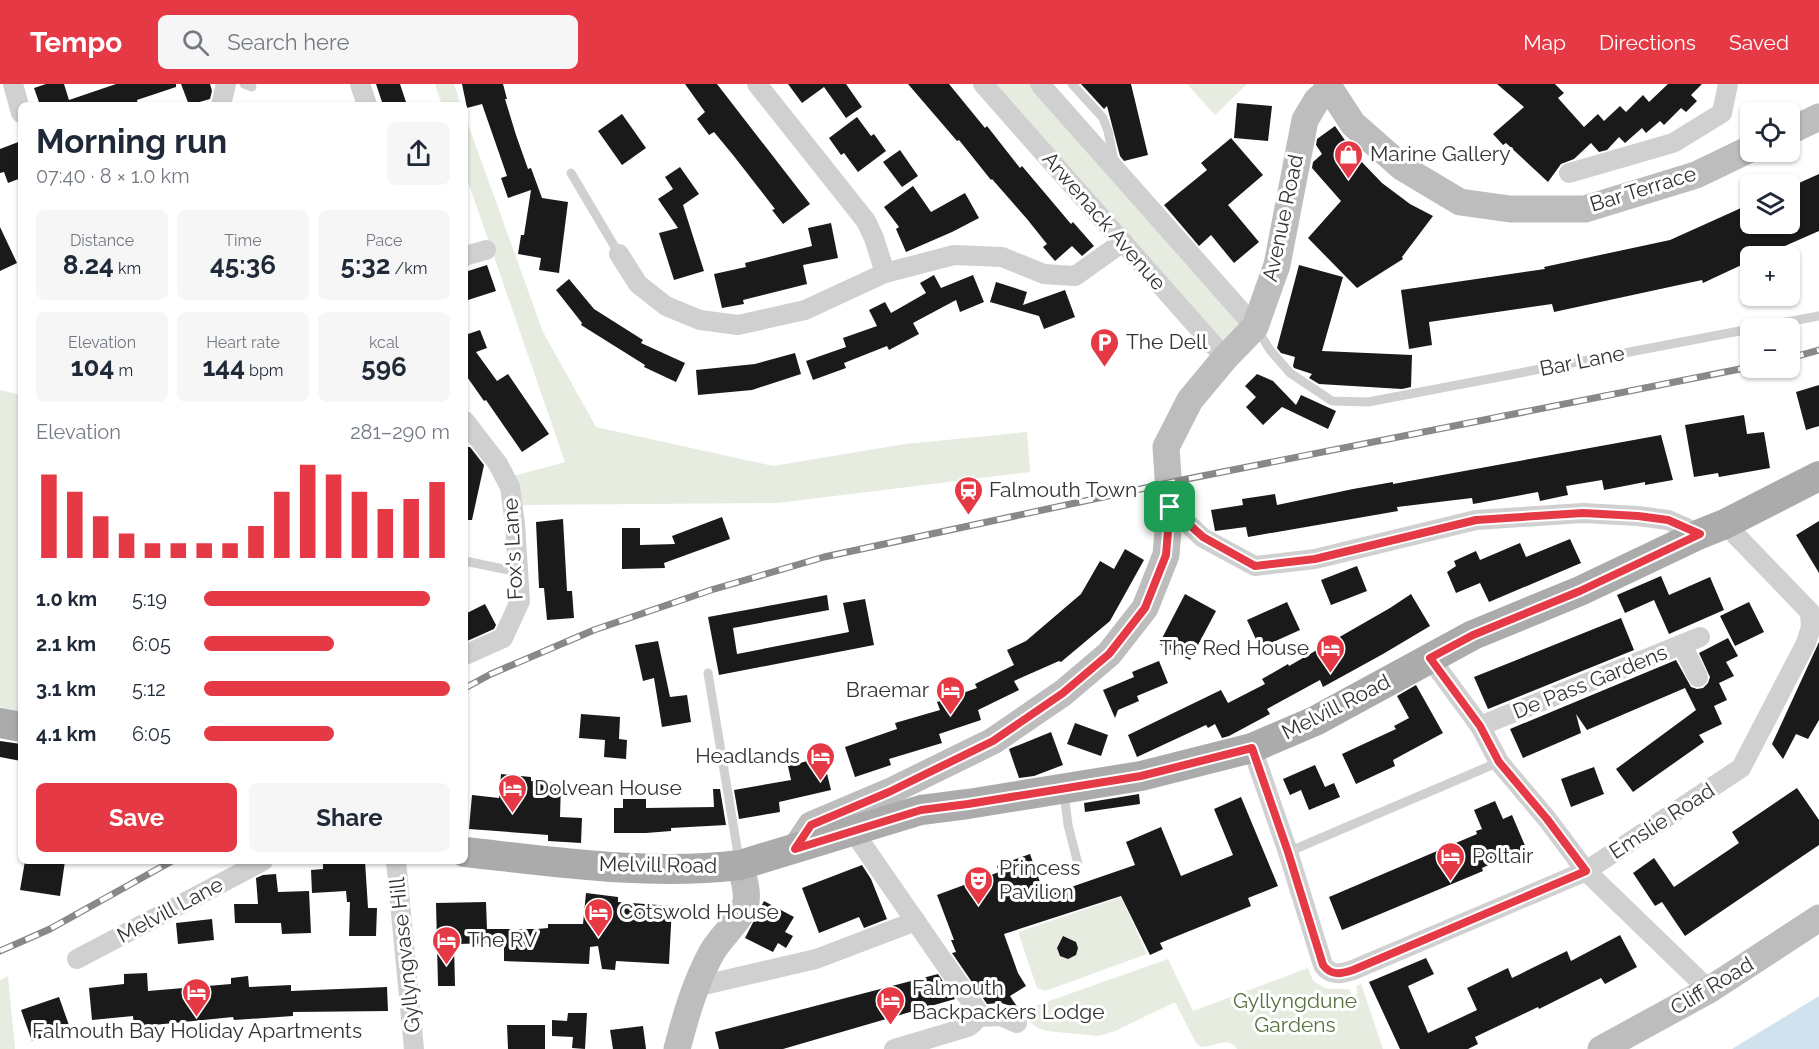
<!DOCTYPE html>
<html lang="en">
<head>
<meta charset="utf-8">
<style>
	:root { --surface:#fff; --page:#f6f6f7; --text:#1f2937; --muted:#747a83; --accent:#e63946 }
	body { margin:0; font-family:Raleway,sans-serif; background:var(--page); color:var(--text); height:100vh; display:flex; flex-direction:column; font-size:22px; white-space:nowrap }
	* { box-sizing:border-box; margin:0 }
	p { font-size:20px; color:var(--muted) }
	.icon { flex:none; width:33px; height:33px; fill:none; stroke:currentColor; stroke-width:2; stroke-linecap:round; stroke-linejoin:round }
	.map { position:relative; flex:1; overflow:hidden }
	.drawer { position:absolute; left:18px; top:18px; width:450px; height:762px; display:flex; flex-direction:column; background:var(--surface); border-radius:9px; box-shadow:0 2px 4px #0004 }
	.drawer>* { flex:none }
	.controls { position:absolute; left:1740px; top:18px; display:grid; gap:12px }
	.controls a { display:grid; place-items:center; width:60px; height:60px; border-radius:9px; background:var(--surface); box-shadow:0 2px 4px #0004; font-size:30px }
	.pin { position:absolute; display:grid; place-items:center; width:51px; height:51px; color:#fff; margin:-26px; border-radius:12px; box-shadow:0 3px 9px #0006 }
	.round { display:grid; place-items:center; flex:none; width:63px; height:63px; border-radius:9px; background:var(--page) }
	.head { display:flex; align-items:center; justify-content:space-between; height:102px; padding:0 18px }
	h1 { font-size:33px; font-weight:700; line-height:45px }
	.figures { display:grid; grid-template-columns:repeat(3,1fr); gap:9px; height:102px; padding:6px 18px }
	.figures div { display:grid; align-content:center; border-radius:9px; background:var(--page); text-align:center }
	.figures b { font-size:26px; font-weight:700 }
	.figures small { font-size:16px; font-weight:400 }
	.figures p { font-size:16px }
	.chart { height:168px; padding:12px 18px }
	.chart p { display:flex; justify-content:space-between }
	.chart svg { width:100%; height:108px; margin-top:6px; stroke:var(--accent); stroke-width:6 }
	.primary-button { display:flex; gap:12px; margin-top:auto; padding:12px 18px }
	.primary-button a { flex:1; height:69px; border-radius:9px; background:var(--accent); color:#fff; font-size:24px; font-weight:700; line-height:69px; text-align:center }
	.primary-button a+a { background:var(--page); color:var(--text) }
	ul { padding:0 18px; list-style:none; font-size:20px }
	li { display:grid; grid-template-columns:96px 72px 1fr; align-items:center; height:45px }
	li i { height:15px; border-radius:8px; background:var(--accent) }
	header { display:flex; align-items:center; gap:36px; box-sizing:border-box; height:84px; padding:0 30px; background:var(--accent); color:#fff }
	header strong { font-size:28px }
	nav { display:flex; gap:33px; margin-inline-start:auto; font-size:21px }
	.search { width:420px; height:54px; background:var(--page); display:flex; align-items:center; gap:15px; box-sizing:border-box; padding:0 21px; border-radius:9px; color:var(--muted); font-size:22px }
	.map>svg:first-child { display:block }
</style>
</head>
<body>
<header>
<strong>Tempo</strong>
<div class="search"><svg class="icon" aria-label="search" viewBox="0 0 24 24"><circle cx="10" cy="10" r="6"/><path d="M15 15l6 6"/></svg>Search here</div>
<nav><a>Map</a><a>Directions</a><a>Saved</a></nav>
</header>
<div class="map">
<svg width="1819" height="965" viewBox="0 0 1819 965">
	<rect width="100%" height="100%" fill="#fff"/>
	<!-- green -->
	<g fill="#e6ecdf">
		<path d="M435 0H454L461 21H442Z"/>
		<path d="M987 0H1036L1252 243 1225 268Z"/>
		<path d="M1187 0H1247L1215 31Z"/>
		<path d="M465 32 543 248 596 343 773 382 905 360 1027 348 1030 388 777 419 521 421 514 392 565 378 465 89Z"/>
		<path d="M0 306 21 311V628L0 623Z"/>
		<path d="M1121 813 1147 870 1045 907 1037 904 1018 848Z"/>
		<path d="M1168 875 1193 927 1308 884 1313 897 1327 905H1349L1352 912 1358 910 1356 902 1361 900 1383 965H1237C1229 951 1214 963 1201 963L1196 959 1175 918 1115 947 1099 952 1047 947 1038 944 1019 931 1023 927 1038 921Z"/>
		<path d="M8 892 15 965H0V896Z"/>
	</g>
	<!-- water -->
	<path fill="#cfe2ee" d="M1819 912V965H1732Z"/>
	<!-- building -->
	<g fill="#1a1a1a">
		<path d="M46 0H64L69 16 116 0H176V3L137 16 138 21H40L34 4Z"/>
		<path d="M181 0H210L212 7 210 15 189 21Z"/>
		<path d="M376 0H400L407 21H383Z"/>
		<path d="M462 0H503L507 15H505L516 51 528 85 531 84 542 114 568 118 559 189 539 186 541 174 518 170 521 151H524L531 106 508 114 501 94 507 92 482 20 467 24Z"/>
		<path d="M685 0H717L810 120 783 140 772 126 775 125 733 71 714 48 709 51 697 35 705 28Z"/>
		<path d="M788 0H846L862 23 846 34 824 3 802 19Z"/>
		<path d="M908 0H949L985 44 987 42 1020 84 1022 82 1071 140 1073 138 1094 162 1082 172 1072 162 1055 177 1043 163 1047 160 1027 135 992 95 991 96 959 56 957 57Z"/>
		<path d="M1081 0H1131L1148 71 1124 77 1120 72 1107 22 1104 25Z"/>
		<path d="M1497 0H1555L1564 9 1558 14 1584 43 1598 30 1604 37 1620 22 1626 28 1643 11 1649 18 1668 0H1702L1691 11 1697 17 1686 28 1681 24 1664 41 1660 37 1646 49 1642 44 1625 59 1619 53 1607 66 1599 68 1591 59 1574 75 1561 80 1548 98 1506 59 1503 61 1493 50 1524 23Z"/>
		<path d="M1237 19 1272 22 1268 57 1234 54Z"/>
		<path d="M622 30 646 64 622 81 598 47Z"/>
		<path d="M857 33 871 52 874 50 886 67 858 88 844 69 841 71 829 54Z"/>
		<path d="M1335 42 1356 72 1382 99 1410 120 1433 132 1402 173 1403 175 1357 204 1308 154 1341 117 1312 84 1313 78 1322 70 1316 61 1317 55Z"/>
		<path d="M1231 54 1263 91 1228 121 1259 158 1234 179 1211 151 1199 162 1164 121 1207 86 1201 79Z"/>
		<path d="M21 57V94L8 99 4 88 0 89V65Z"/>
		<path d="M900 66 918 92 902 103 883 78Z"/>
		<path d="M680 83 699 110 683 121 704 187 674 196 659 149 678 144 658 115 673 105 665 93Z"/>
		<path d="M1819 90V147L1762 172H1750V177L1703 199 1702 196 1554 228 1552 220 1429 238 1432 261 1409 265 1401 206 1545 185 1544 183 1670 156 1750 120V140H1790V103Z"/>
		<path d="M913 102 931 128 965 109 979 134 952 148 906 168 896 145 899 143 884 123Z"/>
		<path d="M831 139 838 174 803 181 807 200 743 216 744 220 722 224 714 190 746 183 745 179 812 162 808 144Z"/>
		<path d="M0 143 17 179 0 187Z"/>
		<path d="M487 181 496 207 465 217V188Z"/>
		<path d="M1299 181 1343 193 1322 267 1412 271 1411 303 1402 305 1319 300 1309 294 1312 290 1294 284 1293 282 1295 273 1281 269 1277 264Z"/>
		<path d="M934 191 941 204 973 191 984 218 960 228 956 216 913 239 919 250 889 266 887 262 844 279 846 284 813 296 806 277 846 263 843 254 877 242 869 226 885 218 891 229 926 209 920 199Z"/>
		<path d="M569 195 594 225 643 256 641 259 685 279 676 298 644 283 645 281 581 241 582 239 556 206Z"/>
		<path d="M996 198 1027 208 1023 221 1065 206 1075 233 1044 245 1039 232 990 218Z"/>
		<path d="M480 246 487 264 476 268 497 297 508 290 549 350 522 368 486 316 484 317 465 290V251Z"/>
		<path d="M795 269 801 290 752 306 698 311 696 286 755 280Z"/>
		<path d="M1257 290 1273 297 1296 321 1301 311 1336 327 1328 345 1282 323 1263 341 1246 323 1256 313 1245 302Z"/>
		<path d="M1819 301V342L1806 346 1796 308Z"/>
		<path d="M1744 331 1747 350 1764 348 1770 384 1719 393 1718 389 1694 393 1685 341Z"/>
		<path d="M1661 351 1673 396 1645 401V398L1604 406 1602 396 1566 402 1568 411 1540 417 1538 408 1473 420 1472 414 1397 423 1398 427 1248 453 1246 443 1215 447 1211 426 1243 421 1242 415 1275 410 1277 421 1353 405 1393 398V400Z"/>
		<path d="M465 363H470L484 381 472 436H465Z"/>
		<path d="M722 433 730 455 664 479 665 484 622 485V444H640V461L675 460 672 452Z"/>
		<path d="M563 435 567 507H572L574 534 547 536 544 504H539L536 438Z"/>
		<path d="M1819 437V489L1796 451Z"/>
		<path d="M1570 455 1581 479 1489 518 1480 499 1456 509 1447 488 1456 482 1454 477 1476 467 1480 476 1520 459 1526 473Z"/>
		<path d="M1125 465 1144 476 1110 537 1061 578 1059 577 1014 597 1019 606 978 626 981 636 939 650 942 659 889 675 891 681 855 693 845 663 897 645 895 639 940 626 937 618 977 604 975 600 1014 581 1007 566 1026 557 1081 510 1100 477 1114 485Z"/>
		<path d="M1357 482 1367 507 1331 521 1321 496Z"/>
		<path d="M1661 492 1669 511 1710 493 1724 526 1669 550 1654 516 1625 529 1617 511Z"/>
		<path d="M1185 510 1216 527 1190 576 1159 560Z"/>
		<path d="M1411 510 1430 542 1383 570 1323 603 1320 596 1267 625 1270 630 1229 652 1222 654 1215 640 1208 644 1206 641 1137 673 1128 651 1221 606 1228 619 1265 600 1262 595 1288 580 1289 582 1390 524Z"/>
		<path d="M827 511 829 526 733 544 737 570 849 548 843 519 865 515 874 561 719 591 708 533Z"/>
		<path d="M1287 518 1300 546 1260 564 1247 536Z"/>
		<path d="M1749 518 1764 548 1735 562 1720 532Z"/>
		<path d="M485 520 496 541 494 545 465 558V530Z"/>
		<path d="M1621 534 1634 566 1488 625 1474 593Z"/>
		<path d="M1728 554 1738 572 1726 578 1734 592 1719 599 1727 616 1714 622 1722 640 1699 651 1704 658 1633 708 1616 685 1696 626 1685 604 1587 646 1576 630 1581 649 1523 674 1510 645 1676 576 1691 603 1697 605 1703 604 1708 599 1710 593 1699 569Z"/>
		<path d="M658 557 670 613 687 611 691 638 662 643 654 594 643 597 635 561Z"/>
		<path d="M1819 558V636L1808 655 1796 650 1783 675 1772 660Z"/>
		<path d="M1159 577 1168 599 1137 612 1139 617 1118 626 1115 634 1103 606 1134 593 1132 588Z"/>
		<path d="M1416 601 1443 649 1393 676 1395 682 1356 700 1342 670 1396 645 1394 642 1409 634 1397 612Z"/>
		<path d="M581 630 620 633 619 655 627 656 626 675 604 673 605 656 579 654Z"/>
		<path d="M1075 639 1108 651 1101 672 1067 660Z"/>
		<path d="M1051 648 1063 681 1034 692 1019 694 1009 665Z"/>
		<path d="M0 657 21 660V677L0 673Z"/>
		<path d="M823 673 831 706 779 718 780 728 739 735 734 706 791 696 788 682Z"/>
		<path d="M1315 681 1325 703 1334 699 1340 713 1309 726 1301 706 1290 711 1283 695Z"/>
		<path d="M1594 683 1604 710 1571 723 1561 695Z"/>
		<path d="M501 690 531 693V697L561 699 560 733 582 734 581 759 548 757V751L469 745 472 711 499 714Z"/>
		<path d="M1797 704 1819 736V761L1685 852 1662 818 1655 822 1633 789 1654 774 1674 803 1739 759 1732 748Z"/>
		<path d="M713 705H720L726 741 671 744V747L646 749H614V724H623V715H646V724L714 723Z"/>
		<path d="M1139 710 1140 720 1085 728 1084 719Z"/>
		<path d="M1241 713 1278 802 1248 814 1251 822 1160 859 1163 865 1150 871 1121 812 1004 850 1018 889 1026 902 1010 912 1018 924 1001 919 987 920 952 869 956 868 951 856H954L937 811 999 788 997 782 1030 770 1045 812 1135 781 1126 758 1161 743 1181 792 1233 771 1214 725Z"/>
		<path d="M1495 717 1503 735 1512 731 1526 764 1482 784 1483 787 1342 846 1329 813 1477 750 1476 747 1482 745 1474 726Z"/>
		<path d="M25 777H65L60 812 20 806Z"/>
		<path d="M323 777H365L368 824H377L376 852H349L350 818H347L346 807 312 809 311 786 323 785Z"/>
		<path d="M862 781 871 795 887 835 864 844 859 833 819 849 802 804Z"/>
		<path d="M276 790 278 808 309 807 311 849 282 850 281 839H235L234 820H258L256 794 263 791Z"/>
		<path d="M586 809 618 813V818L672 822 669 880 616 877 615 886 602 885 598 862 590 863 589 880 504 877V859L454 860 455 902H438L436 819 486 818 487 845H537L548 844V840H583Z"/>
		<path d="M764 817 794 833 785 848 793 852 786 864 778 859 773 868 745 854Z"/>
		<path d="M212 835 214 856 178 860 176 839Z"/>
		<path d="M1620 851 1637 883 1605 900 1601 894 1539 925 1538 923 1475 953 1478 960 1468 965H1400L1369 898 1426 874 1434 890 1408 902 1428 949 1477 926 1467 904 1508 884 1512 894 1567 867 1571 877Z"/>
		<path d="M1063 852 1076 858 1078 864 1076 871 1068 875 1060 872 1057 864Z"/>
		<path d="M147 889 148 907 231 900V894L248 892 249 903 291 901V907L387 903 388 927 293 928V932L234 936 233 933 134 943 133 932 92 936 89 904 124 900V890Z"/>
		<path d="M938 890 955 915 783 965H719L715 948Z"/>
		<path d="M59 913 70 944 32 957 21 926Z"/>
		<path d="M568 929H587L585 965 572 964 573 953 552 952V936L567 937Z"/>
		<path d="M507 941H545V965H508Z"/>
		<path d="M643 942 646 965H613L610 946Z"/>
	</g>
	<g fill="none" stroke-linecap="round" stroke-linejoin="round">
		<!-- lane -->
		<g stroke="#d0d0d0" stroke-width="9">
			<path d="M244 0 252 3"/>
			<path d="M1072 0 1103 34 1108 47 1114 77"/>
			<path d="M571 89 619 170"/>
			<path d="M1754 244 1819 232"/>
			<path d="M1257 245 1270 266 1290 289 1332 317 1368 318 1750 245"/>
			<path d="M465 477 518 488"/>
			<path d="M708 589 739 776"/>
			<path d="M1064 709 1068 741 1078 780"/>
			<path d="M1288 768 1499 678"/>
		</g>
		<!-- street -->
		<g stroke="#d0d0d0" stroke-width="20">
			<path d="M13 0 21 29"/>
			<path d="M360 0 367 21"/>
			<path d="M757 0 866 137 874 154 885 189 954 171 1002 173 1044 190 1075 192 1123 158"/>
			<path d="M983 0 1225 274"/>
			<path d="M1040 0 1255 243"/>
			<path d="M221 21 226 0"/>
			<path d="M1569 89 1673 59 1722 29 1728 0"/>
			<path d="M619 170 638 200 666 222 700 236 738 241 805 226 885 189"/>
			<path d="M465 172 486 166"/>
			<path d="M465 337 498 380 510 403 515 440 520 517 503 554 465 571"/>
			<path d="M1170 423 1203 454 1255 482 1315 475 1476 436 1583 429 1638 432 1668 436 1700 450"/>
			<path d="M1682 561 1698 593"/>
			<path d="M1430 574 1480 642 1499 678 1547 735 1586 787 1709 906"/>
			<path d="M1480 642 1700 553"/>
			<path d="M1252 664 1288 768 1323 881C1331 892 1341 890 1353 886L1586 787 1741 684 1806 559 1811 543 1810 528 1725 440"/>
			<path d="M853 747 977 926C978 935 975 938 968 943L894 965"/>
			<path d="M396 777 414 965"/>
			<path d="M77 875 263 777"/>
			<path d="M695 903 816 875 916 837"/>
			<path d="M978 933 1001 932 1017 939"/>
		</g>
		<!-- secondary -->
		<g stroke="#bdbdbd" stroke-width="27">
			<path d="M1327 0 1353 40 1403 84 1460 118 1510 125H1585L1696 91 1750 65"/>
			<path d="M1790 47 1819 33"/>
			<path d="M795 765 811 741 889 708 993 657 1063 609 1109 570 1145 524 1166 471 1170 423 1166 363 1190 316 1225 274 1255 243 1277 181 1305 36 1317 16 1330 5"/>
			<path d="M677 965C686 931 695 899 712 868 721 852 742 836 746 818 748 805 743 793 740 781"/>
			<path d="M1601 965 1709 906 1819 834"/>
		</g>
		<!-- primary -->
		<g stroke="#ababab" stroke-width="30">
			<path d="M0 639 21 643"/>
			<path d="M465 768C556 778 649 792 740 781L921 726 968 720 1141 692 1252 664 1315 637 1473 551 1580 507 1700 450 1725 440 1819 392"/>
		</g>
		<defs>
			<g id="rail">
				<path d="M1790 274 1819 266"/>
				<path d="M465 604 491 590 594 546 711 506 824 473 1187 395 1750 283"/>
				<path d="M0 867 50 845 172 777"/>
			</g>
		</defs>
		<!-- rail casing -->
		<use href="#rail" stroke="#888" stroke-width="7"/>
		<!-- rail -->
		<use href="#rail" stroke="#fff" stroke-width="4.5" stroke-dasharray="14" stroke-linecap="butt"/>
	</g>
	<g fill="none" stroke-linecap="round" stroke-linejoin="round">
		<defs>
			<path id="route" d="M1170 423 1203 453 1255 482 1315 475 1476 436 1583 429 1638 432 1668 436 1700 450 1580 507 1473 551 1430 574 1480 642 1499 678 1547 735 1586 787 1353 886C1341 890 1331 892 1323 881L1288 768 1252 664 1141 692 968 720 921 726 795 765 811 741 889 708 993 657 1063 609 1109 570 1145 524 1166 471Z"/>
		</defs>
		<!-- route casing -->
		<use href="#route" stroke="#fff" stroke-width="12"/>
		<!-- route -->
		<use href="#route" stroke="#e63946" stroke-width="8"/>
	</g>
	<!-- icons -->
	<defs>
		<symbol id="shop-pin" viewBox="-11 -11 22 30"><path d="M0 17L-7.5 6A9.5 9.5 0 1 1 7.5 6Z" fill="#e63946" stroke="#fff"/><path d="M-5-2.5h2.3a2.7 3.5 0 0 1 5.4 0H5L5.5 6h-11ZM-1.5-2.5h3a1.5 2.3 0 0 0-3 0Z" fill="#fff"/></symbol>
		<symbol id="parking-pin" viewBox="-11 -11 22 30"><path d="M0 17L-7.5 6A9.5 9.5 0 1 1 7.5 6Z" fill="#e63946" stroke="#fff"/><path d="M-3.5-5.5H1a3.5 3.5 0 0 1 0 7H-1V5.5H-3.5ZM-1-3.4V-.6H.8a1.4 1.4 0 0 0 0-2.8Z" fill="#fff"/></symbol>
		<symbol id="station-pin" viewBox="-11 -11 22 30"><path d="M0 17L-7.5 6A9.5 9.5 0 1 1 7.5 6Z" fill="#e63946" stroke="#fff"/><path d="M-3-6H3Q5-6 5-4V2Q5 4 3 4L4.5 6H3L1.5 4h-3L-3 6H-4.5L-3 4Q-5 4-5 2V-4Q-5-6-3-6ZM-3.5-4v3h7v-3ZM-3.5 1v1.5H-2V1ZM2 1v1.5H3.5V1Z" fill="#fff"/></symbol>
		<symbol id="hotel-pin" viewBox="-11 -11 22 30"><path d="M0 17L-7.5 6A9.5 9.5 0 1 1 7.5 6Z" fill="#e63946" stroke="#fff"/><path d="M-6-4.5h1.5V1H6V5H4.5V3h-9V5H-6ZM-4 0a1.8 1.8 0 1 1 3.6 0ZM.5 0V-2.5h3Q6-2.5 6 0Z" fill="#fff"/></symbol>
		<symbol id="theatre-pin" viewBox="-11 -11 22 30"><path d="M0 17L-7.5 6A9.5 9.5 0 1 1 7.5 6Z" fill="#e63946" stroke="#fff"/><path d="M-5-5.5Q0-4 5-5.5V0Q5 5 0 6Q-5 5-5 0ZM-3.3-2.5H-1v1.5H-3.3ZM1-2.5H3.3v1.5H1ZM-2.8 1Q0 5.5 2.8 1Z" fill="#fff"/></symbol>
	</defs>
	<g fill-rule="evenodd">
		<use href="#shop-pin" x="1332" y="54" width="33" height="45"/>
		<use href="#parking-pin" x="1088" y="242" width="33" height="45"/>
		<use href="#station-pin" x="952" y="390" width="33" height="45"/>
		<use href="#hotel-pin" x="1314" y="548" width="33" height="45"/>
		<use href="#hotel-pin" x="934" y="590" width="33" height="45"/>
		<use href="#hotel-pin" x="804" y="656" width="33" height="45"/>
		<use href="#hotel-pin" x="496" y="688" width="33" height="45"/>
		<use href="#hotel-pin" x="1434" y="756" width="33" height="45"/>
		<use href="#theatre-pin" x="962" y="780" width="33" height="45"/>
		<use href="#hotel-pin" x="582" y="812" width="33" height="45"/>
		<use href="#hotel-pin" x="430" y="840" width="33" height="45"/>
		<use href="#hotel-pin" x="180" y="892" width="33" height="45"/>
		<use href="#hotel-pin" x="874" y="900" width="33" height="45"/>
	</g>
	<g text-anchor="middle" stroke-width="6" stroke-linejoin="round" paint-order="stroke">
		<!-- poi labels -->
		<g font-size="21" fill="#333" stroke="#fff" text-anchor="start">
			<text x="1370" y="77">Marine Gallery</text>
			<text x="1126" y="265">The Dell</text>
			<text x="989" y="413">Falmouth Town</text>
			<text x="1309" y="571" text-anchor="end">The Red House</text>
			<text x="929" y="613" text-anchor="end">Braemar</text>
			<text x="800" y="679" text-anchor="end">Headlands</text>
			<text x="534" y="711">Dolvean House</text>
			<text x="1472" y="779">Poltair</text>
			<text x="999" y="791">Princess<tspan x="999" dy="24">Pavilion</tspan></text>
			<text x="619" y="835">Cotswold House</text>
			<text x="467" y="863">The RV</text>
			<text x="912" y="911">Falmouth<tspan x="912" dy="24">Backpackers Lodge</tspan></text>
			<text x="197" y="954" text-anchor="middle">Falmouth Bay Holiday Apartments</text>
		</g>
		<!-- street labels -->
		<g font-size="21" fill="#333" stroke="#fff">
			<text transform="translate(1643 105) rotate(-17)" y="7">Bar Terrace</text>
			<text transform="translate(1283 134) rotate(-78)" y="7">Avenue Road</text>
			<text transform="translate(1104 137) rotate(49)" y="7">Arwenack Avenue</text>
			<text transform="translate(1582 277) rotate(-11)" y="7">Bar Lane</text>
			<text transform="translate(513 465) rotate(-93)" y="7">Fox's Lane</text>
			<text transform="translate(1590 598) rotate(-22)" y="7">De Pass Gardens</text>
			<text transform="translate(1336 623) rotate(-27)" y="7">Melvill Road</text>
			<text transform="translate(1662 737) rotate(-33)" y="7">Emslie Road</text>
			<text transform="translate(658 781) rotate(1)" y="7">Melvill Road</text>
			<text transform="translate(170 826) rotate(-28)" y="7">Melvill Lane</text>
			<text transform="translate(405 871) rotate(-96)" y="7">Gyllyngvase Hill</text>
			<text transform="translate(1712 902) rotate(-31)" y="7">Cliff Road</text>
		</g>
		<!-- park labels -->
		<g font-size="21" fill="#56703f" stroke="#fff">
			<text x="1295" y="924">Gyllyngdune<tspan x="1295" dy="24">Gardens</tspan></text>
		</g>
	</g>
</svg>
<div class="controls">
<a><svg class="icon" aria-label="locate" viewBox="0 0 24 24"><circle cx="12" cy="12" r="6"/><path d="M12 2v4M12 18v4M2 12h4M18 12h4"/></svg></a>
<a><svg class="icon" aria-label="layers" viewBox="0 0 24 24"><path d="M12 4l9 5-9 5-9-5zM3 14l9 5 9-5"/></svg></a>
<a>+</a>
<a>−</a>
</div>
<div class="pin" style="left:1170px;top:423px;background:#1e9e55"><svg class="icon" aria-label="arrive" viewBox="0 0 24 24"><path d="M6 21V4h12l-3 4 3 4H6"/></svg></div>
<section class="drawer">
<div class="head"><div><h1>Morning run</h1><p>07:40 · 8 × 1.0 km</p></div><a class="round"><svg class="icon" aria-label="share" viewBox="0 0 24 24"><path d="M12 15V3M7 8l5-5 5 5M5 13v7h14v-7"/></svg></a></div>
<div class="figures">
<div><p>Distance</p><b>8.24<small> km</small></b></div>
<div><p>Time</p><b>45:36</b></div>
<div><p>Pace</p><b>5:32<small> /km</small></b></div>
</div>
<div class="figures">
<div><p>Elevation</p><b>104<small> m</small></b></div>
<div><p>Heart rate</p><b>144<small> bpm</small></b></div>
<div><p>kcal</p><b>596</b></div>
</div>
<div class="chart"><p><span>Elevation</span>281–290 m</p>
<svg viewBox="0 0 160 44" preserveAspectRatio="none"><path d="M5 44V10M15 44V17M25 44V27M35 44V34M45 44V38M55 44V38M65 44V38M75 44V38M85 44V31M95 44V17M105 44V6M115 44V10M125 44V17M135 44V24M145 44V20M155 44V13"/></svg>
</div>
<ul>
<li><b>1.0 km</b>5:19<i style="width:92%"></i></li>
<li><b>2.1 km</b>6:05<i style="width:53%"></i></li>
<li><b>3.1 km</b>5:12<i style="width:100%"></i></li>
<li><b>4.1 km</b>6:05<i style="width:53%"></i></li>
</ul>
<div class="primary-button"><a>Save</a><a>Share</a></div>
</section>
</div>
</body>
</html>
